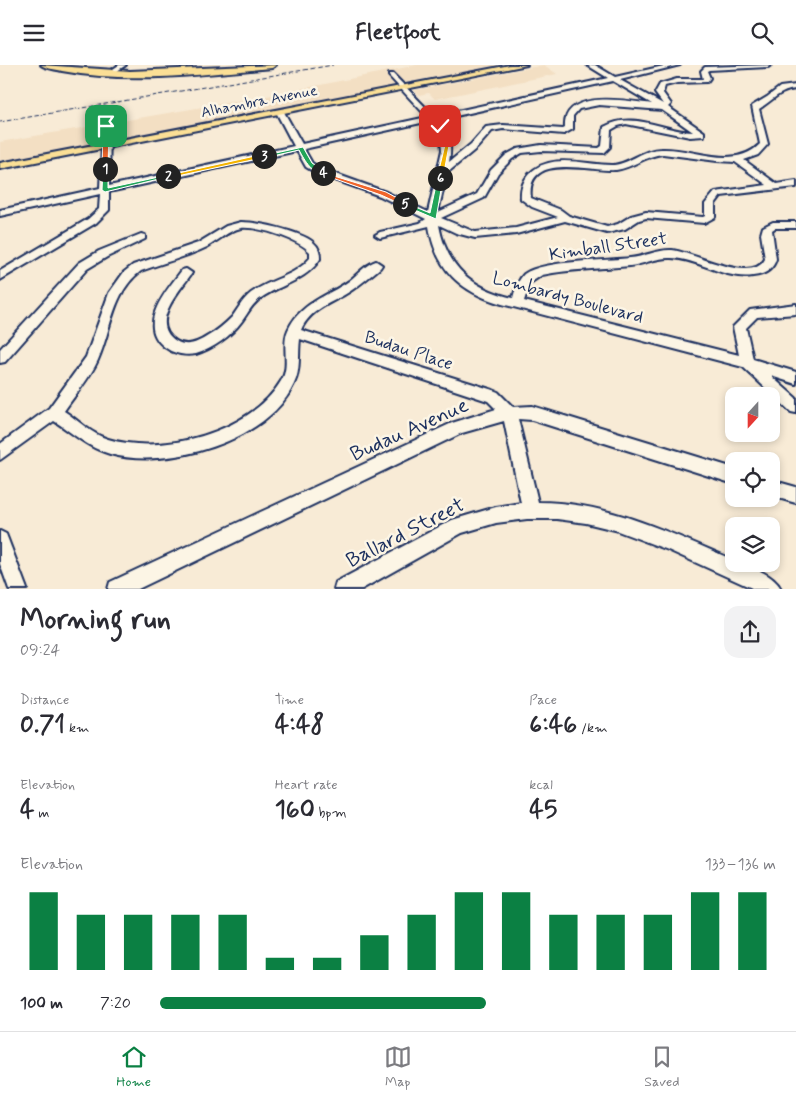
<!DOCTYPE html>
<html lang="en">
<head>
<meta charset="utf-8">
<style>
	:root { --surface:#fff; --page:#f2f2f3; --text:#2b2b33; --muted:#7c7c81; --line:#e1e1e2; --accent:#0b8043 }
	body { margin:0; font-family:Mynerve,sans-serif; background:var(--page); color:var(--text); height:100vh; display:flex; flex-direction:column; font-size:19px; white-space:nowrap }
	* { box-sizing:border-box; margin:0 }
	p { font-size:16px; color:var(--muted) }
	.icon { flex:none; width:28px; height:28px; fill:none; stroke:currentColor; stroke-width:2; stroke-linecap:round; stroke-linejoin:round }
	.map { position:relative; height:524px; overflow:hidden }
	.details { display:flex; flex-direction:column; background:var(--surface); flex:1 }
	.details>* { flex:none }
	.needle { width:32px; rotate:201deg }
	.controls { position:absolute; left:725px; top:322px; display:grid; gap:10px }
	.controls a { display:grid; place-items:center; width:55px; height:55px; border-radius:10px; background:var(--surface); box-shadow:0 2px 8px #0003; font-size:25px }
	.pin { position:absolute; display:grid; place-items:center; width:42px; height:42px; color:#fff; margin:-21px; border-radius:10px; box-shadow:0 2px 8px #0006 }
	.km { position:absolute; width:25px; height:25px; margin:-12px; border-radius:50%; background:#222; color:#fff; font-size:14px; line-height:25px; text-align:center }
	.round { display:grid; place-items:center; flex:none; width:52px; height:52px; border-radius:15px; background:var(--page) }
	.headline { display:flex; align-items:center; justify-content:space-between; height:85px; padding:0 20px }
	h1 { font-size:28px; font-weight:700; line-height:38px }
	.stats { display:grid; grid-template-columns:repeat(3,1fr); gap:8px; height:85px; padding:5px 20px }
	.stats div { display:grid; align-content:center }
	.stats b { font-size:25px; font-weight:700 }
	.stats small { font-size:14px; font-weight:400 }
	.stats p { font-size:14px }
	.chart { height:140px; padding:10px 20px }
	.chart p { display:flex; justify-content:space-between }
	.chart svg { width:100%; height:90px; margin-top:5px; stroke:var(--accent); stroke-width:6 }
	ul { padding:0 20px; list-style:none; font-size:16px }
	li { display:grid; grid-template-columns:80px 60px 1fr; align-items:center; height:38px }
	li i { height:12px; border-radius:6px; background:var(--accent) }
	header { display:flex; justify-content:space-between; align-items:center; height:65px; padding:0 20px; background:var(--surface); font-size:22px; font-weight:700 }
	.dock { display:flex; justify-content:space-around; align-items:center; height:70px; border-top:1px solid var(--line); background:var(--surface); font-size:14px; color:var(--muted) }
	.dock a { display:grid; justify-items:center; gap:2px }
	.dock .selected { color:var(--accent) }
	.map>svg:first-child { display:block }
</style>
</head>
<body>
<header><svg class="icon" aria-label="menu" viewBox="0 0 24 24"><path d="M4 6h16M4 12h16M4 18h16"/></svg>Fleetfoot<svg class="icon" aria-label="search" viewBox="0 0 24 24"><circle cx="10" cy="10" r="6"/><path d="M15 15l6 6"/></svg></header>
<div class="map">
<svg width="796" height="524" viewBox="0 0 796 524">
	<rect width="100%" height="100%" fill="#f8ebd6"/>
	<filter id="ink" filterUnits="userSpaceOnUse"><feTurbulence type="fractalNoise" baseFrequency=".02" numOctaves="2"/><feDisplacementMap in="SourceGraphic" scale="10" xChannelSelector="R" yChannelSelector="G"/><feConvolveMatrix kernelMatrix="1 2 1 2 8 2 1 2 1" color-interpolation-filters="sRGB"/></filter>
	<g filter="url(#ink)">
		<!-- built -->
		<g fill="#f3dfc3">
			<path d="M417 0H505L0 100V77L267 31Z"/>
			<path d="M544 0 557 9 435 34 429 28 419 30 414 25Z"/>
		</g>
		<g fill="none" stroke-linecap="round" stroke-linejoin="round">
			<defs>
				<g id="minor">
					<path d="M119 0H126L111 10H107V8Z"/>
					<path d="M587 0H595L615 12 668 0H680L620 15 663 39 655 28 660 19 677 14H703L701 6 705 2 771 0 768 2 709 5 707 6 710 13 707 17 677 18 665 21 663 28 671 39 668 42 704 67V71L690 72 626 59 618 61 611 65 610 82 604 88 541 86 522 88 512 94 498 108 484 133 441 153 475 167 516 163 558 152 532 142 521 134C520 125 523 116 529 109 552 86 586 101 614 100 631 98 643 84 661 84 693 82 733 106 760 79L752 41 767 32 780 22 796 20V24C780 25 773 35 759 44L768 79 758 90 744 95 777 119 796 116V122L721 131 715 139V152L704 158 646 153 639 155 625 164 607 168 565 156 516 169 475 173 456 168 439 160C447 203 472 223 513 233 515 225 518 215 524 209 543 195 606 196 630 193 644 192 658 184 672 185 693 187 752 220 765 194L761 169 763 162 773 157H796V163H775L772 165 776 194C773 205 764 210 753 211 724 215 700 194 671 193 658 192 644 199 630 201 601 204 571 204 542 210L530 218 524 236 739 290 733 262 750 245 796 239V249L757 252 746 263 753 294 796 307V319L771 311 796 333V348L791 347 743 302 502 239C461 227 436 205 429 161L380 173 375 170 380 167 420 158 426 154 380 131 316 108 306 102 297 86 109 127V145L96 158 0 215V206L88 154 99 144 100 129 0 151V145L100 123 103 59 110 61 109 121 294 81 276 47 280 45 284 47 302 79 427 52 389 11V9H393L434 51 608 13ZM613 16 652 39C628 36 562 23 565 63L563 64 503 60 486 62 471 79 449 97C452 79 450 68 438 55ZM599 40 662 45 693 67C663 66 633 45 604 62L602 81 599 83 541 80 517 84 506 90 491 105 477 129 438 147 447 108 477 83 492 66 503 64 564 69 573 64V51L579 44ZM430 56 440 67 442 85 428 147 386 127 322 104 312 98 304 84ZM663 89 717 96 735 97 767 120 715 127 705 139V151L703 152 646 147 631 151 618 159 607 162 569 151 561 145 531 133C525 86 591 107 616 105 633 103 646 90 663 89Z"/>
					<path d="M241 157C258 157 299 166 313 177 319 182 320 187 320 194 306 216 281 219 261 233 252 239 248 248 242 256 231 271 213 284 196 289 186 291 174 289 166 283 135 261 166 226 182 205L186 204 192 208C180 226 148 258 176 276 187 283 199 277 208 271 217 266 225 259 232 252 238 244 243 234 251 228 270 214 294 212 310 193V187C299 174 257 161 241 163 229 165 218 176 207 182 187 192 162 198 141 206 112 228 112 263 98 295 90 313 75 330 64 346 78 355 91 369 108 374 163 391 251 367 281 316 291 301 281 280 288 265 300 238 326 232 349 216 357 210 366 199 376 196L382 200 380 203C370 211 360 220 349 227 332 238 310 244 301 265L493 325 498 327 513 342 532 341 734 403V419L532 355 518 354 538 437C608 437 670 468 734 495V499C748 499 775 510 781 524H754L668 485 615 465 586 458 557 454H527L496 458 462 468 362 524H334L336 517 452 455 496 442 521 438 504 356 462 368 138 524H108L110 517 452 358 496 344 488 336 300 274C298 289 301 305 294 319 268 377 166 405 110 389 88 383 73 368 54 356L0 395V379L49 343 86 292 109 228 124 207 133 200 198 178 226 161Z"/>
					<path d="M141 169 145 170V174L107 192 87 204 5 297 0 298V284L79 198 99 186Z"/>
					<path d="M771 415 796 422V438L771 431Z"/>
					<path d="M0 466 6 469 27 524H9L0 499Z"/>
				</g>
				<g id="major">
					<path d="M41 0 130 6 276 0 272 3C203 9 131 19 62 6 55 4 46 4 41 0Z"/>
					<path d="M510 0H527L0 104V98Z"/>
				</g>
			</defs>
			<!-- minor casing -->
			<use href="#minor" stroke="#1b2f5e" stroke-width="4"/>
			<!-- major casing -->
			<use href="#major" stroke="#1b2f5e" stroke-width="4"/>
			<!-- minor -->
			<use href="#minor" fill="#fcf5e5" fill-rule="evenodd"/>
			<!-- major -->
			<use href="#major" fill="#fbdf96" fill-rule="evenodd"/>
			<!-- rail -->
			<path stroke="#1b2f5e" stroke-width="1" stroke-dasharray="4.5 2.5" stroke-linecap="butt" d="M0 57 333 0"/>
		</g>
	</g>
	<!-- split-1 -->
	<path fill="#f0652b" stroke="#fff" d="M106 60 109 61 108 104 105 106 102 104 103 61Z"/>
	<!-- split-2 -->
	<path fill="#22a559" stroke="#fff" d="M103 103 108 104V123L168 110 171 111 105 127 102 125Z"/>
	<!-- split-3 -->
	<path fill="#f5b400" stroke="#fff" d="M264 89 266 92 168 113 165 111Z"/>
	<!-- split-4 -->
	<path fill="#22a559" stroke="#fff" d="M303 82 312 98 325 107V109C312 109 305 96 299 85L264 93 262 91Z"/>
	<!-- split-5 -->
	<path fill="#f0652b" stroke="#fff" d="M321 107 386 127 408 139 403 140 381 130 321 109Z"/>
	<!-- split-6 -->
	<path fill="#22a559" stroke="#fff" d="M438 111 443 113 436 154 403 140V137L430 148Z"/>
	<!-- split-7 -->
	<path fill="#f5b400" stroke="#fff" d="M439 60H442L450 75 443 113 440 114 437 113 445 80Z"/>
	<g text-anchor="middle" stroke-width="5" stroke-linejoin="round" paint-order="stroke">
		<!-- far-street labels -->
		<g font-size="15" fill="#1b2f5e" stroke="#fcf5e5">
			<text transform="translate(259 36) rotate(-11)" y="5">Alhambra Avenue</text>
		</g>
		<!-- street labels -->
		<g font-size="18" fill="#1b2f5e" stroke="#fcf5e5">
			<text transform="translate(608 181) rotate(-8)" y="6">Kimball Street</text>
			<text transform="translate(568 232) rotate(15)" y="6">Lombardy Boulevard</text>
			<text transform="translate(409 285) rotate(18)" y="6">Budau Place</text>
		</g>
		<!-- near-street labels -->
		<g font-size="21" fill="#1b2f5e" stroke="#fcf5e5">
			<text transform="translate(409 364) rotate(-24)" y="7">Budau Avenue</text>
			<text transform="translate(405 467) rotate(-27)" y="7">Ballard Street</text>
		</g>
	</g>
</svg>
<div class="controls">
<a><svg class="needle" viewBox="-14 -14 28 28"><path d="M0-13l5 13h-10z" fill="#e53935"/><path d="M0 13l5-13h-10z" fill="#7c7c81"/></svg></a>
<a><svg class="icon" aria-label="locate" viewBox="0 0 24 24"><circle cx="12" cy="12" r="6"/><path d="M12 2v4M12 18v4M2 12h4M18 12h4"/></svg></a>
<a><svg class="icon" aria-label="layers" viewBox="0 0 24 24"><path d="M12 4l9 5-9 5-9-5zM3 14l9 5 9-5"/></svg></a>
</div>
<div class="pin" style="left:106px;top:61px;background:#1e9e55"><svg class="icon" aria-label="arrive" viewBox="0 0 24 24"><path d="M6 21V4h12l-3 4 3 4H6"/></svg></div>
<div class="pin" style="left:440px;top:61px;background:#d93025"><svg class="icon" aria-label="check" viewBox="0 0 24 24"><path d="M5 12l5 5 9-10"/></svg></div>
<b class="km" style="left:105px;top:104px">1</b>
<b class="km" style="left:168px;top:111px">2</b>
<b class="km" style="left:264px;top:91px">3</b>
<b class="km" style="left:323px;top:108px">4</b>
<b class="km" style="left:405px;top:139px">5</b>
<b class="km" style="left:440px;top:113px">6</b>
</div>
<section class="details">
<div class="headline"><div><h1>Morning run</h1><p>09:24</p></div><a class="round"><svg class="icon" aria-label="share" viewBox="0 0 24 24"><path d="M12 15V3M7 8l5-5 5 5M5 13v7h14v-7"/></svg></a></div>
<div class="stats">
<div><p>Distance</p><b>0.71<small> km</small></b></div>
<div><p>Time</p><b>4:48</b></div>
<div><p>Pace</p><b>6:46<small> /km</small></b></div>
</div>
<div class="stats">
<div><p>Elevation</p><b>4<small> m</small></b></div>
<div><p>Heart rate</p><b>160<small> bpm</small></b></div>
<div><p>kcal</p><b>45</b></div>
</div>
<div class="chart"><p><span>Elevation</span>133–136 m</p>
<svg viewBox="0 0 160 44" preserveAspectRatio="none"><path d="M5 44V6M15 44V17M25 44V17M35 44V17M45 44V17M55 44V38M65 44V38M75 44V27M85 44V17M95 44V6M105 44V6M115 44V17M125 44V17M135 44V17M145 44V6M155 44V6"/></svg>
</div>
<ul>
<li><b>100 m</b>7:20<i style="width:53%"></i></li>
</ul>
</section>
<nav class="dock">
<a class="selected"><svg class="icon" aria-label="home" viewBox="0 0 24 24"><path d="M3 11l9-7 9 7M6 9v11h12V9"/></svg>Home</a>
<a><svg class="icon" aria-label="map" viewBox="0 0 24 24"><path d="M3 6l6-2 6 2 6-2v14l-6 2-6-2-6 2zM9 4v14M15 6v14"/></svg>Map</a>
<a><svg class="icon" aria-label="saved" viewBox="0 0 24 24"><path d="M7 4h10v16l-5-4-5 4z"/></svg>Saved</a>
</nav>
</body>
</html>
